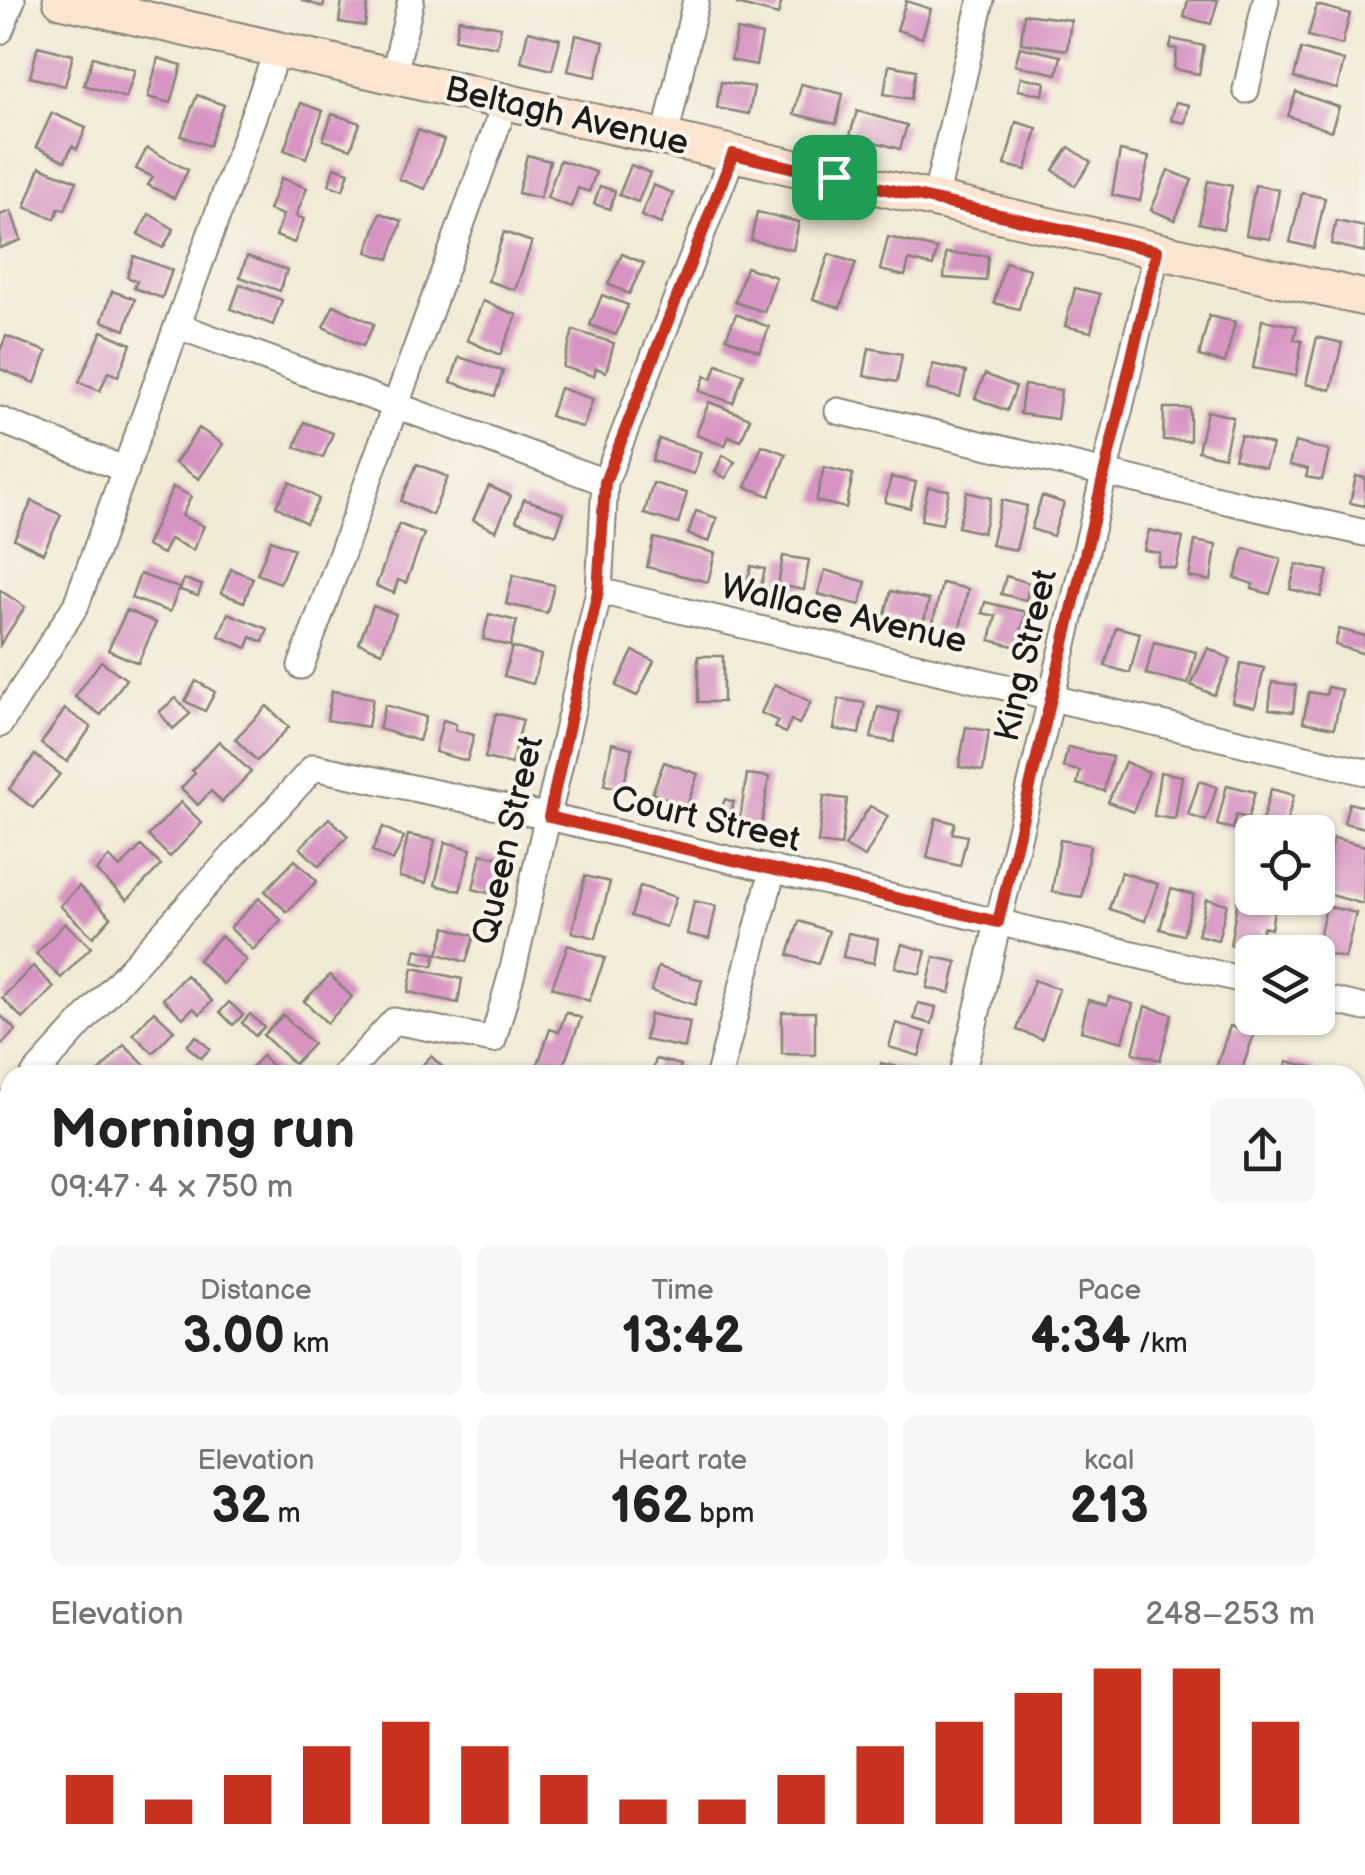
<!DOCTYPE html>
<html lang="en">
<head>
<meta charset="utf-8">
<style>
	:root { --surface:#fff; --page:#f6f6f6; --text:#222; --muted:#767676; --accent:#c8321e }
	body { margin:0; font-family:"Balsamiq Sans",sans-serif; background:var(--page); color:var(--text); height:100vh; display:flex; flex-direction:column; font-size:38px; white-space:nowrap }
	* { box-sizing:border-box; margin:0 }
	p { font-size:32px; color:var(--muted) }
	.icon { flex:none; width:55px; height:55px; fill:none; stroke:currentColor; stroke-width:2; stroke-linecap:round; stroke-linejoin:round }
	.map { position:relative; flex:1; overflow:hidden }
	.sheet { position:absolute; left:0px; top:1065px; width:1365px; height:810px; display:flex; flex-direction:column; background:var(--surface); border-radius:30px 30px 0 0; box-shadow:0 2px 8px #0004 }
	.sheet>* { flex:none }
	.tools { position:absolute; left:1235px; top:815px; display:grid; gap:20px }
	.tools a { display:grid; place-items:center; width:100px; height:100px; border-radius:15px; background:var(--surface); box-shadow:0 2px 8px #0004; font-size:50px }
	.pin { position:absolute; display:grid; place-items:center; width:85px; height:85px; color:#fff; margin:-42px; border-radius:20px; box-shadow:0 5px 15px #0006 }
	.round { display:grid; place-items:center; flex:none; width:105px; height:105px; border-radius:15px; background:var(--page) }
	.headline { display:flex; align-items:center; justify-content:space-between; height:170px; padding:0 50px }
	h1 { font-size:55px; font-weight:600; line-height:75px }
	.metrics { display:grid; grid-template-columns:repeat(3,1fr); gap:15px; height:170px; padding:10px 50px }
	.metrics div { display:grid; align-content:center; border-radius:15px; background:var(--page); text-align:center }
	.metrics b { font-size:50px; font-weight:600 }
	.metrics small { font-size:28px; font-weight:400 }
	.metrics p { font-size:28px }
	.chart { height:280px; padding:20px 50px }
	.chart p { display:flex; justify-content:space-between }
	.chart svg { width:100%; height:180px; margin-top:10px; stroke:var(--accent); stroke-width:6 }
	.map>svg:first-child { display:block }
</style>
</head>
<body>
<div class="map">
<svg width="1365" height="1875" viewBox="0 0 1365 1875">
	<rect width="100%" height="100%" fill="#f7f3e8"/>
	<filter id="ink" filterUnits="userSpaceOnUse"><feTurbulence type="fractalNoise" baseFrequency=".01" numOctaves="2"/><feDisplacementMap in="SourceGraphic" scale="20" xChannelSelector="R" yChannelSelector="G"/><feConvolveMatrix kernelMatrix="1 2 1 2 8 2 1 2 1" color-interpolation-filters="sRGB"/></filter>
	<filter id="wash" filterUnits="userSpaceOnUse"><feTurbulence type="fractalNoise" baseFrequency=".0048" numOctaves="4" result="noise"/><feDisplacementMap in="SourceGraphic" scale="40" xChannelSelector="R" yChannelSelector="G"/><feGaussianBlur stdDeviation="2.25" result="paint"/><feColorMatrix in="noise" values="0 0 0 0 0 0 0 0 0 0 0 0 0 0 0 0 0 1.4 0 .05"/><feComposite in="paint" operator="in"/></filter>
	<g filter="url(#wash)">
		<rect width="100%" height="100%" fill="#f1ead5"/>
		<g id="blocks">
			<!-- building -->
			<g fill="#d793c2">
				<path d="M301 0H325L323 7Z"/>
				<path d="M342 0H368L365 26 339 22Z"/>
				<path d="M738 0H782L778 15 737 4Z"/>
				<path d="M1188 0H1218L1211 24 1184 17Z"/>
				<path d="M906 1 931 9 922 38 897 30Z"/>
				<path d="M1317 5 1350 14 1342 45 1308 36Z"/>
				<path d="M1024 14 1071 20 1067 50 1021 43Z"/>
				<path d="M459 19 501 27 497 47 455 39Z"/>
				<path d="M737 30 762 35 756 65 731 60Z"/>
				<path d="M528 31 560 39 552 70 521 62Z"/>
				<path d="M576 35 604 42 596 77 568 71Z"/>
				<path d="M1172 39 1204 46 1199 74 1174 69 1177 49 1170 48Z"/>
				<path d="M38 46 73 55 65 86 30 77Z"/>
				<path d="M1020 47 1061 56 1057 74 1015 65Z"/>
				<path d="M1301 49 1344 61 1337 89 1294 78Z"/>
				<path d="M93 57 135 70 126 98 84 85Z"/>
				<path d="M158 58 182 65 171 103 148 97Z"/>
				<path d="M889 65 916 70 911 99 884 94Z"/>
				<path d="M1021 77 1045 82 1043 95 1018 90Z"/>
				<path d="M721 82 754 87 749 114 717 108Z"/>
				<path d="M801 84 843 94 836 124 794 114Z"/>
				<path d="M1296 92 1339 107 1331 131 1288 116Z"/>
				<path d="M197 95 224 105 209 146 181 136Z"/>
				<path d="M1176 102 1189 105 1185 123 1171 120Z"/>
				<path d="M301 103 323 111 306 158 284 150Z"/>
				<path d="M857 111 907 125 900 149 850 135Z"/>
				<path d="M52 113 86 128 77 149 72 146 65 161 36 147Z"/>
				<path d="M332 114 360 123 351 149 323 140Z"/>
				<path d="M1016 122 1037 128 1026 170 1005 165Z"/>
				<path d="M418 130 444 140 425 189 399 179Z"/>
				<path d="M1069 147 1091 162 1075 186 1053 170Z"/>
				<path d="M147 148 188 170 174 198 148 185 153 177 136 169Z"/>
				<path d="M1120 151 1149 157 1140 201 1112 195Z"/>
				<path d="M527 155 550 161 540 198 518 193Z"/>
				<path d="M560 160 596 172 589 192 578 188 571 207 547 198Z"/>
				<path d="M631 165 650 173 638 202 619 195Z"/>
				<path d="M40 167 77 181 65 210 59 208 55 219 25 207Z"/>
				<path d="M334 167 349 172 343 190 329 185Z"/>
				<path d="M1168 170 1192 180 1175 220 1151 210Z"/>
				<path d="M281 178 307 188 296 216 304 219 294 243 276 236 283 215 269 210Z"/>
				<path d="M1208 181 1232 186 1223 229 1199 223Z"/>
				<path d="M653 185 673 193 661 224 641 216Z"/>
				<path d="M1255 185 1279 190 1270 239 1246 235Z"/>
				<path d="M600 186 615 191 610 209 594 204Z"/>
				<path d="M1302 193 1325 198 1314 248 1290 242Z"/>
				<path d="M11 211 21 240 0 248V215Z"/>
				<path d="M757 212 799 222 793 250 751 240Z"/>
				<path d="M380 213 402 221 389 259 367 252Z"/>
				<path d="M149 214 174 229 163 248 138 234Z"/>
				<path d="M1336 221 1365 227V252L1331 244Z"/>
				<path d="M504 232 532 242 515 290 488 281Z"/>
				<path d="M888 237 937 249 933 266 909 260 905 276 880 270Z"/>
				<path d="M946 253 988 256 986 281 944 278Z"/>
				<path d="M622 254 644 263 629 294 608 284Z"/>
				<path d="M829 254 856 263 840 308 813 299Z"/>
				<path d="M134 256 172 270 162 298 134 288 137 281 127 277Z"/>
				<path d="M247 256 287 270 280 291 240 277Z"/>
				<path d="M1005 262 1030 269 1019 309 994 303Z"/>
				<path d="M746 267 776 277 764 312 735 302Z"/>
				<path d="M240 284 282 300 273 325 231 309Z"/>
				<path d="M1075 288 1100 294 1091 332 1065 326Z"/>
				<path d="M112 291 135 299 125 330 102 321Z"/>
				<path d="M602 295 628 305 616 335 590 325Z"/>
				<path d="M483 301 517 315 500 355 467 340Z"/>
				<path d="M334 305 374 324 363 346 323 327Z"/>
				<path d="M736 314 769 327 760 352 726 338Z"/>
				<path d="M1209 316 1235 322 1225 363 1199 356Z"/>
				<path d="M1262 320 1297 326 1294 340 1302 341 1296 376 1253 368Z"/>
				<path d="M573 330 614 343 606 372 596 368 594 376 563 367Z"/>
				<path d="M102 331 131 344 118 376 108 372 100 391 79 382Z"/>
				<path d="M6 336 47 352 35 383 0 369V351Z"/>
				<path d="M1317 337 1342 343 1331 390 1306 384Z"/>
				<path d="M869 348 902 354 897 382 864 376Z"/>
				<path d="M459 357 503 371 495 396 451 382Z"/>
				<path d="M717 364 744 374 733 403 699 391 705 376 712 379Z"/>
				<path d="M933 364 966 372 960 397 927 389Z"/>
				<path d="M985 374 1016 387 1007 411 975 398Z"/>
				<path d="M1024 385 1061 390 1057 419 1020 414Z"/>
				<path d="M560 388 593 399 583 428 550 416Z"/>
				<path d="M709 402 750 418 741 441 729 436 725 446 696 435Z"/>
				<path d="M1164 408H1190V441L1163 440Z"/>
				<path d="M1207 411 1233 417 1224 457 1198 451Z"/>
				<path d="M304 422 333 433 323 458 295 447Z"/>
				<path d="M199 428 223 444 199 479 175 463Z"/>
				<path d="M1241 435 1272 445 1265 468 1234 458Z"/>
				<path d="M659 439 701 452 694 474 652 461Z"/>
				<path d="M1295 442 1329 451 1322 480 1306 477 1308 469 1289 465Z"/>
				<path d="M762 445 786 454 770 496 746 487Z"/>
				<path d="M723 455 735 462 726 478 715 472Z"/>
				<path d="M417 464 448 477 432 515 401 501Z"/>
				<path d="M824 467 853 474 846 508 816 501Z"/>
				<path d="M1356 476 1365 478V506L1350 503Z"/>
				<path d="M891 477 916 482 910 508 885 502Z"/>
				<path d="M290 482 319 499 306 523 276 506Z"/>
				<path d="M653 483 687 493 678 524 644 514Z"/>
				<path d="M489 486 511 496 496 531 473 520Z"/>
				<path d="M173 487 191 496 182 516 204 526 193 550 170 539 163 554 146 546Z"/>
				<path d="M928 487 949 490 942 524 921 520Z"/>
				<path d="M967 492 991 498 983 533 958 527Z"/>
				<path d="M1042 496 1064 503 1053 536 1031 529Z"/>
				<path d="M524 499 564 513 556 535 516 520Z"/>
				<path d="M1002 500 1027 506 1016 550 991 545Z"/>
				<path d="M32 501 61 515 43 553 14 539Z"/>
				<path d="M696 511 717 518 709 542 688 534Z"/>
				<path d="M399 524 424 534 406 583 398 580 394 593 376 586Z"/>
				<path d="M1149 530 1183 538 1176 569 1157 565 1160 553 1144 550Z"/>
				<path d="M654 538 715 553 708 582 647 567Z"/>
				<path d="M271 540 294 549 280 583 257 574Z"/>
				<path d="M1195 541 1216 545 1211 581 1189 577Z"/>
				<path d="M1244 548 1281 559 1270 594 1252 589 1253 584 1235 578Z"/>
				<path d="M783 556 809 560 804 590 778 585Z"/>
				<path d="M1296 564 1328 571 1321 597 1290 589Z"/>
				<path d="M751 566 765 569 761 586 747 584Z"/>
				<path d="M231 569 253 578 244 602 221 593Z"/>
				<path d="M825 570 866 582 860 605 818 594Z"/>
				<path d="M140 574 179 588 170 612 131 598Z"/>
				<path d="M513 575 554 585 547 613 506 604Z"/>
				<path d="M1006 576 1030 583 1026 600 1001 594Z"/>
				<path d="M184 579 202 585 198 596 180 590Z"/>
				<path d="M942 583 968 589 959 633 932 627Z"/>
				<path d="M0 590 25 607 0 645Z"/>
				<path d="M891 591 929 600 923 624 885 614Z"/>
				<path d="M985 602 1026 612 1017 647 990 640 996 616 982 613Z"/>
				<path d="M373 606 396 614 382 652 359 643Z"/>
				<path d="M127 610 156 623 138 663 108 650Z"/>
				<path d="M228 613 268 629 263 642 251 637 247 648 219 636Z"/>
				<path d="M489 614 517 621 510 646 483 639Z"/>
				<path d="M1116 627 1140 633 1130 673 1105 666Z"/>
				<path d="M1339 629 1365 636V654L1335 645Z"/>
				<path d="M1154 642 1196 652 1188 684 1146 674Z"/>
				<path d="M512 647 541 655 533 684 504 676Z"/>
				<path d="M1208 648 1231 659 1214 695 1191 685Z"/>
				<path d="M633 651 654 661 637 696 616 686Z"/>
				<rect x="698" y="656" width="25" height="46"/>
				<path d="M101 661 126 679 101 715 75 697Z"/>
				<path d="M1241 663 1264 668 1255 707 1232 702Z"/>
				<path d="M196 681 215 692 205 711 185 701Z"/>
				<path d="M1272 682 1296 685 1293 712 1269 709Z"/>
				<path d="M775 684 811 702 799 724 791 720 785 733 774 727 778 721 761 713Z"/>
				<path d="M1328 687 1342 690 1334 728 1303 722 1309 692 1326 695Z"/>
				<path d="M332 691 373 698 368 727 327 720Z"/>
				<path d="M176 698 190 714 173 729 159 712Z"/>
				<path d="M839 699 865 703 859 734 834 729Z"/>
				<path d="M385 705 426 717 419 741 379 729Z"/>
				<path d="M267 706 289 727 257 761 235 739Z"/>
				<path d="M878 707 900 712 894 742 871 738Z"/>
				<path d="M65 709 91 727 67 762 41 744Z"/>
				<path d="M496 713 523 720 511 764 485 758Z"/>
				<path d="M443 720 456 724 455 730 474 735 467 761 435 752Z"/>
				<path d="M966 727 989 731 983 771 959 767Z"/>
				<path d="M219 741 251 772 222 802 211 791 198 805 181 788 195 773 192 770Z"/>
				<path d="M612 743 632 748 623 789 604 785Z"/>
				<path d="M1068 747 1112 757 1104 791 1077 784 1080 771 1063 767Z"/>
				<path d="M35 755 60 774 33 808 9 789Z"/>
				<path d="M664 762 698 774 687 806 652 793Z"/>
				<path d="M1125 762 1149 772 1133 812 1108 802Z"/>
				<path d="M1160 772 1182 776 1175 819 1154 816Z"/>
				<path d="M747 774 769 777 761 828 739 824Z"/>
				<path d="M1199 781 1217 787 1206 821 1188 815Z"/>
				<path d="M1227 785 1255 792 1248 818 1236 815 1233 829 1217 825Z"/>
				<path d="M1271 789 1294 795 1284 832H1259Z"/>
				<path d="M824 796 847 799 841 846 818 843Z"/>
				<path d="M725 799 734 802 728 818 719 815Z"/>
				<path d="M181 802 202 823 170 857 148 836Z"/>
				<path d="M1349 803 1365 807V828L1344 823Z"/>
				<path d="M870 806 888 816 865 857 845 846Z"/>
				<path d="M329 818 348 836 319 866 300 848Z"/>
				<path d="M936 818 955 823 952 833 967 836 960 866 927 858Z"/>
				<path d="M383 827 404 837 393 861 372 851Z"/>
				<path d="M408 835 435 840 426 883 399 877Z"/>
				<path d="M1334 838 1365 846 1363 904 1320 892Z"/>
				<path d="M1060 840 1090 845 1082 897 1052 892Z"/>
				<path d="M445 842 471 849 460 891 435 885Z"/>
				<path d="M141 846 161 865 127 900 96 871 109 857 120 868Z"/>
				<path d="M481 854 505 859 496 895 473 889Z"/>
				<path d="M295 860 317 881 287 912 265 891Z"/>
				<path d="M1121 872 1158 884 1145 921 1109 909Z"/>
				<path d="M585 876 610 882 596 938 572 932Z"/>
				<path d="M79 886 111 917 93 937 60 906Z"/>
				<path d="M640 886 676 897 666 927 631 916Z"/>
				<path d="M1171 889 1194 895 1183 935 1160 929Z"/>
				<path d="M1239 892 1252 894V898H1276L1271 929 1263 927 1259 949 1230 945Z"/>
				<path d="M259 898 281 920 253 950 230 928Z"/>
				<path d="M1206 899 1227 904 1218 940 1198 935Z"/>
				<path d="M694 901 716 906 709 939 687 934Z"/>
				<path d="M1326 906 1356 913 1345 958 1316 952Z"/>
				<path d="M799 921 829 931 818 964 788 955Z"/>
				<path d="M65 923 91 947 61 978 36 954Z"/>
				<path d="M446 927 474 936 466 962 438 954Z"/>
				<path d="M848 933 878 939 874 963 843 957Z"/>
				<path d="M221 936 246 960 223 984 198 960Z"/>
				<path d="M902 944 926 951 920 974 895 967Z"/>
				<path d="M568 945 605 958 589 1001 552 987Z"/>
				<path d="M416 949 436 954 433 966 413 962Z"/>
				<path d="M934 957 957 962 950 993 927 988Z"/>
				<path d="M33 966 54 987 23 1019 2 998Z"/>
				<path d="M658 967 702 980 695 1005 651 991Z"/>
				<path d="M413 968 462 979 458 1003 408 992Z"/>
				<path d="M186 975 212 1001 200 1014 193 1008 183 1018 163 999Z"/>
				<path d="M330 975 352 997 327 1023 304 1001Z"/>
				<path d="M1034 980 1059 989 1042 1039 1017 1030Z"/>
				<path d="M1109 997 1133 1004 1123 1042 1081 1031 1088 1000 1107 1005Z"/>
				<path d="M229 1002 243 1015 233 1025 220 1012Z"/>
				<path d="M918 1003 936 1007 932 1024 914 1019Z"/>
				<path d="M1145 1006 1172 1014 1160 1060 1133 1053Z"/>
				<path d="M154 1011 174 1030 153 1053 133 1034Z"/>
				<path d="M566 1012 581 1018 560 1075 537 1067 550 1029 559 1032Z"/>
				<path d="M782 1012H815V1055L782 1054Z"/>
				<path d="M250 1014 264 1027 255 1036 242 1023Z"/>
				<path d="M650 1014 690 1022 685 1048 645 1040Z"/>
				<path d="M0 1015 16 1030 0 1046Z"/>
				<path d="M283 1015 313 1044 294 1064 263 1035Z"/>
				<path d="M896 1023 926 1032 919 1056 889 1047Z"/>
				<path d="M1230 1026 1254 1034 1240 1075 1216 1068Z"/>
				<path d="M196 1036 210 1049 201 1058 187 1046Z"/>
				<path d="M124 1045 152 1072 149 1075H96Z"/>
				<path d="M262 1056 282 1075H244Z"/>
				<path d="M431 1056 451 1075H413Z"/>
				<path d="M656 1059 681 1065 678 1075H652Z"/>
				<path d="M1287 1061 1315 1068 1313 1075H1284Z"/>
				<path d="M881 1063 915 1072V1075H878Z"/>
				<path d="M10 1167V1204L0 1194V1177Z"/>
				<path d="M0 1353 10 1359V1368L0 1386Z"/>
				<path d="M10 1614V1649L6 1656 0 1652V1630Z"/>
				<path d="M10 1843V1865H40L43 1867 39 1875H7L10 1871 0 1865V1860Z"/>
				<path d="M150 1865H199L192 1875 183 1871 180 1875H158L148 1868Z"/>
				<path d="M334 1865H358L353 1875H328Z"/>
				<path d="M464 1865H491L485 1875Z"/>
				<path d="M630 1865H658L653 1875H624Z"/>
				<path d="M860 1865H884L879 1875H868L858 1870Z"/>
				<path d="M953 1865H994L989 1875H970Z"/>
			</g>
		</g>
	</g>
	<g filter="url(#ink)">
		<use href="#blocks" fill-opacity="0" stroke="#868378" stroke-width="2.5"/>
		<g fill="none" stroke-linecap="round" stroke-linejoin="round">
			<defs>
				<g id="street">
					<path d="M0 31 12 0"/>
					<path d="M394 75 411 0"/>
					<path d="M1246 90 1266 0"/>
					<path d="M665 138 696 0"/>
					<path d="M935 200 981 0"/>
					<path d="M178 326 605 482"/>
					<path d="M838 411 1365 533"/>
					<path d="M0 420 126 470"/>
					<path d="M599 591 1365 772"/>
					<path d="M301 666 506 101"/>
					<path d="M0 724 76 605 278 48"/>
					<path d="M1318 997 1365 1008"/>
					<path d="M34 1075 314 767 549 817 1252 982"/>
					<path d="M345 1075 394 1021 493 1040 513 969 599 591 605 482 733 154"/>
					<path d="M719 1075 773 869"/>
					<path d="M962 1075 1157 251"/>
					<path d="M0 1112 10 1101"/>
					<path d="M1355 1404 1365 1410"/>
					<path d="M0 1539 10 1523"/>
					<path d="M775 1865 795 1875"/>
					<path d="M1043 1865 1138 1875"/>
					<path d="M92 1875 98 1865"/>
					<path d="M404 1875 410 1865"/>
				</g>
				<g id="secondary">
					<path d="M61 0 1365 298"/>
					<path d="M1355 1210 1365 1141"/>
					<path d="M1336 1865V1875"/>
					<path d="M1033 1875 1039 1865"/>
				</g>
			</defs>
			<!-- street casing -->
			<use href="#street" stroke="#868378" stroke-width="29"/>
			<!-- secondary casing -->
			<use href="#secondary" stroke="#868378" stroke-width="39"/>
			<!-- street -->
			<use href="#street" stroke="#fff" stroke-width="25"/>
			<!-- secondary -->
			<use href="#secondary" stroke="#fce5d0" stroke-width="35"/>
		</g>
	</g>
	<g fill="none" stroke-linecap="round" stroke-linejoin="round" filter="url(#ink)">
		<defs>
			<path id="route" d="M733 154 1157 251 998 922 549 817 598 591 605 482Z"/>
		</defs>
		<!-- route casing -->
		<use href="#route" stroke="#fff" stroke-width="20"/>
		<!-- route -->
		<use href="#route" stroke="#c8321e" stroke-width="12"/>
	</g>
	<g text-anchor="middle" stroke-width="8" stroke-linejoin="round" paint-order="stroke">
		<!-- street labels -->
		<g font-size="35" fill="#1c1c1c" stroke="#f7f3e8">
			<text transform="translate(567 115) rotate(13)" y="12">Beltagh Avenue</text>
			<text transform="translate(844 613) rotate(13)" y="12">Wallace Avenue</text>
			<text transform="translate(1025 655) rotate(-77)" y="12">King Street</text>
			<text transform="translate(706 818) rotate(13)" y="12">Court Street</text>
			<text transform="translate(507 840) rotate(-77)" y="12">Queen Street</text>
		</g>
	</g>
</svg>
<div class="tools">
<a><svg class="icon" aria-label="locate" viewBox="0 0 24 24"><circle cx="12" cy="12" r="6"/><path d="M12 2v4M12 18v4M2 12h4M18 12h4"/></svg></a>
<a><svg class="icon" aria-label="layers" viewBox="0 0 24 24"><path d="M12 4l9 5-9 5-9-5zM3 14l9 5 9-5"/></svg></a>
</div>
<div class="pin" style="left:834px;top:177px;background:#1e9e55"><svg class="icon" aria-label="arrive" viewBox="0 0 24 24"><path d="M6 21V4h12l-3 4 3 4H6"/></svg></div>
<section class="sheet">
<div class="headline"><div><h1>Morning run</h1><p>09:47 · 4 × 750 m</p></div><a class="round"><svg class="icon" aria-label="share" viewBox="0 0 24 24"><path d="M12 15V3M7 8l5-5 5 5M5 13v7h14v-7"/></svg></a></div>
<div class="metrics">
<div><p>Distance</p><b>3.00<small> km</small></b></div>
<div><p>Time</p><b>13:42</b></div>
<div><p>Pace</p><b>4:34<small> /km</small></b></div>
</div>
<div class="metrics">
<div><p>Elevation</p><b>32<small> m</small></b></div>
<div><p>Heart rate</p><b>162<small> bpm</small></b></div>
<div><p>kcal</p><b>213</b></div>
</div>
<div class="chart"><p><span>Elevation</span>248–253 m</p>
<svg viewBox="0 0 160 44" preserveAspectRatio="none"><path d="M5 44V32M15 44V38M25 44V32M35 44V25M45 44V19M55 44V25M65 44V32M75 44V38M85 44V38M95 44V32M105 44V25M115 44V19M125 44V12M135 44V6M145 44V6M155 44V19"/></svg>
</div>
</section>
</div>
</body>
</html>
